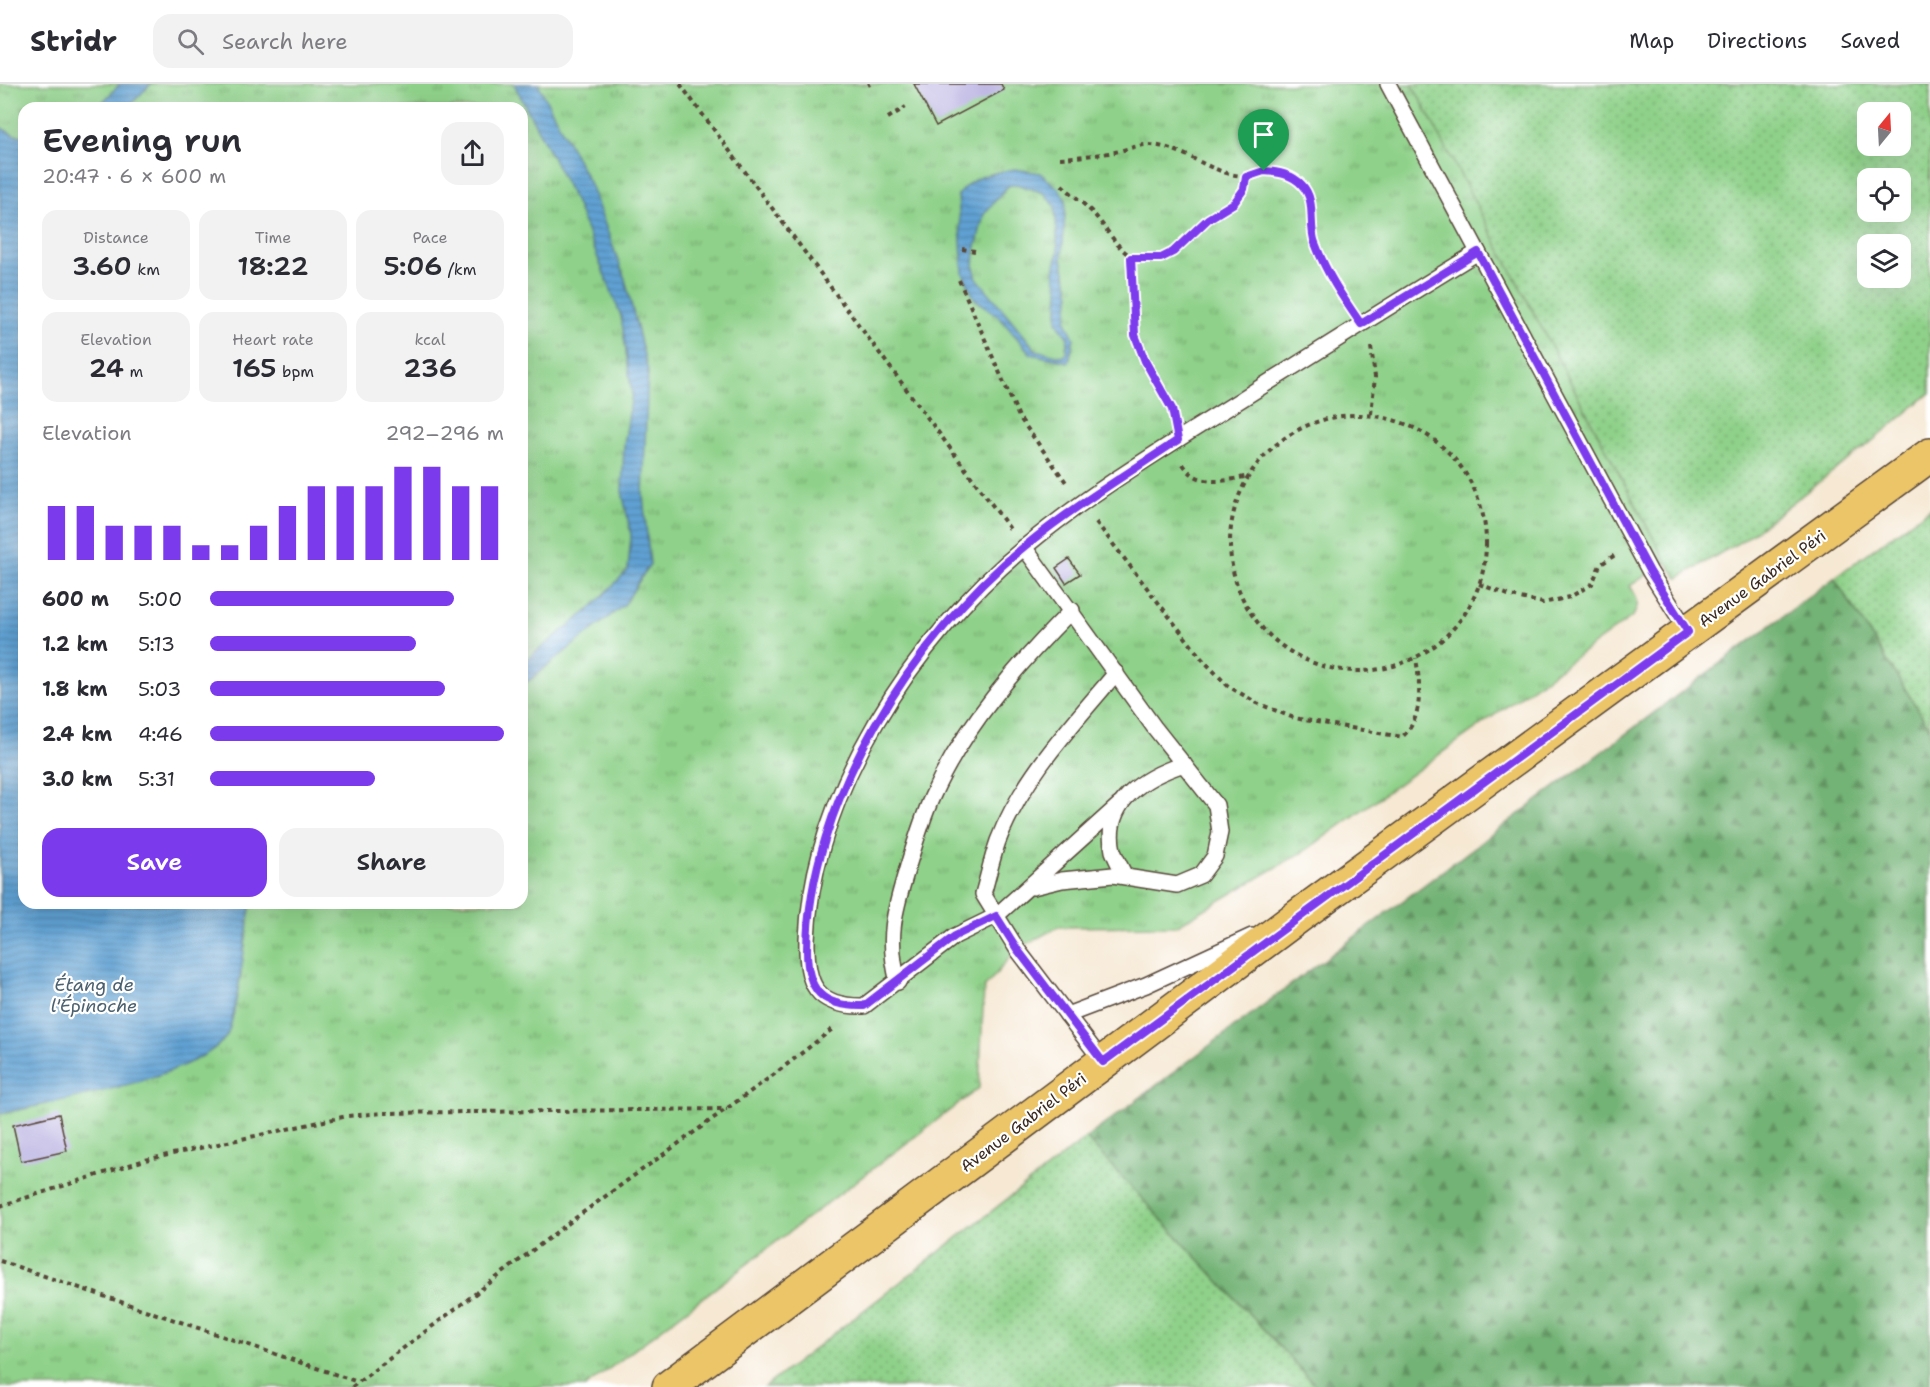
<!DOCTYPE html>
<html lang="en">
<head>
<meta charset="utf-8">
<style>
	:root { --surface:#fff; --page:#f2f2f3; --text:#2b2b33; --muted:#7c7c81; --line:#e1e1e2; --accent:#7c3aed }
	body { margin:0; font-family:"Shantell Sans",sans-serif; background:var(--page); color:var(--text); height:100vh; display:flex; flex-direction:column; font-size:22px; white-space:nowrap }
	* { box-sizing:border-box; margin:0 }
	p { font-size:20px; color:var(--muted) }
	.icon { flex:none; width:33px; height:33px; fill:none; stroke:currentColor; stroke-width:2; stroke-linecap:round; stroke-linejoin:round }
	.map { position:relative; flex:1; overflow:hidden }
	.panel { position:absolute; left:18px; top:18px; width:510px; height:807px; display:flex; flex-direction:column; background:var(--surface); border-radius:18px; box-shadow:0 6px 24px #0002 }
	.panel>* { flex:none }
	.needle { width:39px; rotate:18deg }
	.fabs { position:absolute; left:1857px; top:18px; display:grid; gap:12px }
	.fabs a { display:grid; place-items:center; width:54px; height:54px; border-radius:12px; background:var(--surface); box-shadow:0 6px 24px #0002; font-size:30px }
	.pin { position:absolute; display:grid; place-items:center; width:51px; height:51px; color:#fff; margin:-62px -26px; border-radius:50% 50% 50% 0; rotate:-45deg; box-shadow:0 0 6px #0007 }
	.pin .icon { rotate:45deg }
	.round { display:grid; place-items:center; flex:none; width:63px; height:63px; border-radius:18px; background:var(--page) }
	.overview { display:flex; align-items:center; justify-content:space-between; height:102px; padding:0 24px }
	h1 { font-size:33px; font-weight:600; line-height:45px }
	.figures { display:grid; grid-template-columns:repeat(3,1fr); gap:9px; height:102px; padding:6px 24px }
	.figures div { display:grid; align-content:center; border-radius:15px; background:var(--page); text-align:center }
	.figures b { font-size:26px; font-weight:600 }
	.figures small { font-size:16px; font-weight:400 }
	.figures p { font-size:16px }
	.chart { height:168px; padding:12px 24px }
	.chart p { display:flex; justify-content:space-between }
	.chart svg { width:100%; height:108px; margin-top:6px; stroke:var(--accent); stroke-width:6 }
	.cta { display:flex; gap:12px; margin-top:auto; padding:12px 24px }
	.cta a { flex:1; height:69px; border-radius:18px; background:var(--accent); color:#fff; font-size:24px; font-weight:600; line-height:69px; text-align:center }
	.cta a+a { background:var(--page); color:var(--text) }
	ul { padding:0 24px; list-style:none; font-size:20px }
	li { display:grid; grid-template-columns:96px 72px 1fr; align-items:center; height:45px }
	li i { height:15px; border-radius:8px; background:var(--accent) }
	header { display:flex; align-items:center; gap:36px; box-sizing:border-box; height:84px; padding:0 30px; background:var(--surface); border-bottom:2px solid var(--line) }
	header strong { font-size:28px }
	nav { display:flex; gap:33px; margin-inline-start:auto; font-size:21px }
	.search { width:420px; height:54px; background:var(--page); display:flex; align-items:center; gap:15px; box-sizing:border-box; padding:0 21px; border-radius:18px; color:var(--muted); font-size:22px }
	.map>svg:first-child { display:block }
</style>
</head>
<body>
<header>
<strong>Stridr</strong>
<div class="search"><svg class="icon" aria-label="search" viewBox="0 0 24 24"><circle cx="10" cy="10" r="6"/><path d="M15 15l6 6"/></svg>Search here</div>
<nav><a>Map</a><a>Directions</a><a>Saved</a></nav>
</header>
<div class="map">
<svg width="1930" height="1303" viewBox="0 0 1930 1303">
	<defs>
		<pattern id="grass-dots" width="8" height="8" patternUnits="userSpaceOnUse" patternTransform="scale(1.5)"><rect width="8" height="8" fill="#8fd18a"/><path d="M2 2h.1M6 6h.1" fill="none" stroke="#76aa70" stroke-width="1.8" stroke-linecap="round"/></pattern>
		<pattern id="forest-firs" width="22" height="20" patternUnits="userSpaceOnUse" patternTransform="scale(1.5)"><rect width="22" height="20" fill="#73b376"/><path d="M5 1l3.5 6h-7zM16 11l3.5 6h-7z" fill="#609260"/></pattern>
		<pattern id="park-tufts" width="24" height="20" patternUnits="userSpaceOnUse" patternTransform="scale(1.5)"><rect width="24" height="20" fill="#8fd18a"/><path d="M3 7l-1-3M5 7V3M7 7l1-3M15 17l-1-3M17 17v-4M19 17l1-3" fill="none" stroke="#76aa70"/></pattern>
		<pattern id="water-rules" width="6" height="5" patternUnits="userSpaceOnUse" patternTransform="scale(1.5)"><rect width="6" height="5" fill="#5fa1d3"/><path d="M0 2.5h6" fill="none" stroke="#5083ab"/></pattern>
	</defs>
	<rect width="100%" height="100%" fill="#fff"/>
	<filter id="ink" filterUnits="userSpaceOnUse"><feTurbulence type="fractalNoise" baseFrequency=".0167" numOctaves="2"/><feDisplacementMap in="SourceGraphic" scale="12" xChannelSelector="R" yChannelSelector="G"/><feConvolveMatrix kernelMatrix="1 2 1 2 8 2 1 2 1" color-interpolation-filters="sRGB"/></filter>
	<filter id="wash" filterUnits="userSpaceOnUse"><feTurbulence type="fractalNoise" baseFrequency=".008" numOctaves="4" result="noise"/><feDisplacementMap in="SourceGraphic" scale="24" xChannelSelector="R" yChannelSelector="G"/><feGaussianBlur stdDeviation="1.35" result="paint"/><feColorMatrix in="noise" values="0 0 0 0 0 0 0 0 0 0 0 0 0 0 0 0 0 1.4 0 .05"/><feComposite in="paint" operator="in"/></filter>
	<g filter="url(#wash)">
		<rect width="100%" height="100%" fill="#f6e8d3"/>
		<!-- grass -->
		<g fill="url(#grass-dots)" stroke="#657e54" stroke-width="1.5" fill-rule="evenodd">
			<path d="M1412 0H1930V309L1870 359 1745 455 1678 494 1666 478ZM1868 28H1900V62H1868ZM1868 94H1900V128H1868ZM1868 160H1900V194H1868Z"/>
			<path d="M1930 424V644L1834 494Z"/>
			<path d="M1086 1054 1317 1303H765Z"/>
		</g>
		<!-- forest -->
		<path fill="url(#forest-firs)" stroke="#576e4a" stroke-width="1.5" d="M1834 494 1930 644V1303H1317L1086 1054Z"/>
		<!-- park -->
		<path fill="url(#park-tufts)" stroke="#657e54" stroke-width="1.5" fill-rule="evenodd" d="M0 0H1412L1666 478 1630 502C1638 514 1640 520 1633 532L1306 766 1176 842 1058 843 1017 865 984 904 979 1004 585 1303H0ZM24 24H522V819H24Z"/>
		<!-- water -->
		<g fill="url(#water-rules)" stroke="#4d6678" stroke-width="1.5" fill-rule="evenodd">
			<path d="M120 0H151L127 24H97Z"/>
			<path d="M514 0H538L590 100 625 195 648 287 643 412 650 480 624 521 522 602V579L590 525 628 486 631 451 622 407 624 361 632 310 621 232 576 119Z"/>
			<path d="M0 43 14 51 24 52V819H251C247 843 236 938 226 953 196 994 52 1018 0 1030Z"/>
			<path d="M1015 85 1040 89 1059 105 1066 116 1062 174 1070 210 1066 237 1074 254 1069 278 1031 270 999 233 974 214 963 189 958 111C971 91 994 89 1015 85ZM1016 100 1044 109 1055 122 1058 167 1054 188 1059 207 1057 238 1068 254 1066 269 1061 272 1036 266 977 194 974 183 975 167 984 130 1008 102Z"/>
		</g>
		<g id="blocks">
			<!-- building -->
			<g fill="#b4acdf">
				<path d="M914 0H1001L1004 6 936 42Z"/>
				<path d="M1069 475 1080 490 1066 499 1056 484Z"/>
				<path d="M59 1030 67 1067 21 1077 13 1041Z"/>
			</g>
		</g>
	</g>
	<g filter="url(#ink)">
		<use href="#blocks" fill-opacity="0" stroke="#574639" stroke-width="1.5"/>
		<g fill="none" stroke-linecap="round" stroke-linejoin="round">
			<defs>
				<g id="lane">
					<path d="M1388 0 1650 488 1688 548"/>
					<path d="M1024 463 1154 643 1216 721 1220 748 1215 772 1201 791 1177 801 1113 791 1062 796 1033 803"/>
					<path d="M1119 721 996 832 955 852 864 922C815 923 806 900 807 855 813 707 914 554 1026 462 1092 407 1169 361 1242 315 1320 266 1399 216 1478 168"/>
					<path d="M1125 792C1121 784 1116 775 1113 767 1102 718 1144 693 1184 680"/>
					<path d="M898 898C886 853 895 825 908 782 915 759 922 735 932 713 963 643 1019 579 1072 526"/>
					<path d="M1067 931 1146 901 1252 852"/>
					<path d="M1103 978 1017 865 983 810C988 793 992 774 998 757 1022 694 1073 640 1116 589"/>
				</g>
				<path id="primary" d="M669 1303 1304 828 1930 371"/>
			</defs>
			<!-- lane casing -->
			<use href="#lane" stroke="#574639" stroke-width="18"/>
			<!-- primary casing -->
			<use href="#primary" stroke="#574639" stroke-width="36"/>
			<!-- path -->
			<g stroke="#574639" stroke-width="4" stroke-dasharray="4.5 4.5" stroke-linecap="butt">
				<path d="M680 0 1010 445"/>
				<path d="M868 1 870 0"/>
				<path d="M888 34 906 23"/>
				<path d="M1060 74C1079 73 1097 71 1115 68 1126 66 1139 60 1151 61 1185 63 1211 91 1245 92 1251 92 1257 89 1263 87 1276 85 1295 91 1304 102 1314 116 1309 131 1311 147 1315 172 1333 199 1348 220"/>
				<path d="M1062 101C1072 110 1083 119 1093 129 1115 153 1130 195 1171 169 1184 161 1193 146 1205 137 1223 122 1242 118 1246 93"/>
				<path d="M962 165 975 167"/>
				<path d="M1131 174 1135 251 1145 277 1173 329"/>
				<path d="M959 196 1019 333 1068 401"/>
				<path d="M1371 263 1375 293 1371 330"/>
				<circle cx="1358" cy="459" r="128"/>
				<path d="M1183 380C1198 404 1225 397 1249 392"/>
				<path d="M1096 438 1202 575 1228 602 1257 619 1294 634 1402 653C1424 634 1420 600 1416 574"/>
				<path d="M1479 500 1511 512 1543 519 1570 513 1592 500 1600 481 1615 471"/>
				<path d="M0 1122 145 1076 347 1032 383 1029 727 1025"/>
				<path d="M0 1177 358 1298"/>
				<path d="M352 1303 574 1135 776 989 835 943"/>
			</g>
			<!-- lane -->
			<use href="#lane" stroke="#fff" stroke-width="15"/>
			<!-- primary -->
			<use href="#primary" stroke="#ecc569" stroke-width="33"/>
		</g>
	</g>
	<g fill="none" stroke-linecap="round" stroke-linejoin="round" filter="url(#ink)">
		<defs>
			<path id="route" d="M1264 87C1278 88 1292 90 1302 101 1317 117 1308 140 1315 159 1326 189 1343 214 1361 240L1478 168 1650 488 1688 548 1103 978 1017 865 996 832 955 852 864 922C822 923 807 907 807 866 808 718 913 553 1025 462 1073 423 1127 390 1178 356L1172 325 1145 277 1135 251 1131 174H1161L1173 168 1208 135 1234 119 1244 105 1246 93Z"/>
		</defs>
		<!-- route casing -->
		<use href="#route" stroke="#fff" stroke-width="12"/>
		<!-- route -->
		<use href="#route" stroke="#7c3aed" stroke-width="8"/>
	</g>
	<g text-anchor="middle" stroke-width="4.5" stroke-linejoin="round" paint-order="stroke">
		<!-- street labels -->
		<g font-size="16" fill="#3b2a1e" stroke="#fff">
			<text transform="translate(1762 494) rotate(-36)" y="6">Avenue Gabriel Péri</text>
			<text transform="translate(1023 1038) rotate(-37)" y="6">Avenue Gabriel Péri</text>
		</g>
		<!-- water labels -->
		<g font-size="18" font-style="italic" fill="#4b606f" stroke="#fff">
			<text x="94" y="907">Étang de<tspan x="94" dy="21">l'Épinoche</tspan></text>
		</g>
	</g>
</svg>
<div class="fabs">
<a><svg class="needle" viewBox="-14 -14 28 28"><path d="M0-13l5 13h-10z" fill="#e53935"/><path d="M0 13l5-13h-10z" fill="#7c7c81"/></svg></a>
<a><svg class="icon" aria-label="locate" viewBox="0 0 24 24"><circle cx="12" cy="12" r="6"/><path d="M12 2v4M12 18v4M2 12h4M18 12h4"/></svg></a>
<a><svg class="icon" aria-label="layers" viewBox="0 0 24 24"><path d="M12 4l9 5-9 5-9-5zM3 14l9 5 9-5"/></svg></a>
</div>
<div class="pin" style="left:1264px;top:87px;background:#1e9e55"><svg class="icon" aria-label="arrive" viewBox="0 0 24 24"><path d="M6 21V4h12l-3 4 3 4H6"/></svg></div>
<section class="panel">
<div class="overview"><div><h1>Evening run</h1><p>20:47 · 6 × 600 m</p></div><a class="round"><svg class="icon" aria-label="share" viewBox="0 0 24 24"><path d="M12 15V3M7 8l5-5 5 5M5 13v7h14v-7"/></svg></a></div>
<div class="figures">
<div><p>Distance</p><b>3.60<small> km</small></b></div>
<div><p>Time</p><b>18:22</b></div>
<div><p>Pace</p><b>5:06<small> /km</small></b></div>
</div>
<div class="figures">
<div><p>Elevation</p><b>24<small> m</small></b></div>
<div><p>Heart rate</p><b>165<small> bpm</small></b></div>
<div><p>kcal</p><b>236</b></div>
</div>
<div class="chart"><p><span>Elevation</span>292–296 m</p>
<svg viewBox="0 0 160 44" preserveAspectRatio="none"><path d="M5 44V22M15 44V22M25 44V30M35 44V30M45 44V30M55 44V38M65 44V38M75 44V30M85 44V22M95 44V14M105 44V14M115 44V14M125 44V6M135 44V6M145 44V14M155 44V14"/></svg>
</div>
<ul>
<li><b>600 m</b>5:00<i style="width:83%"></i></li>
<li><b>1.2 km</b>5:13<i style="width:70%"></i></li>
<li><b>1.8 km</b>5:03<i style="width:80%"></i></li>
<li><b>2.4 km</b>4:46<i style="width:100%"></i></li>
<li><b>3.0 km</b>5:31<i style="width:56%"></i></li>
</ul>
<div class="cta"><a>Save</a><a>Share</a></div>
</section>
</div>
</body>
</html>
